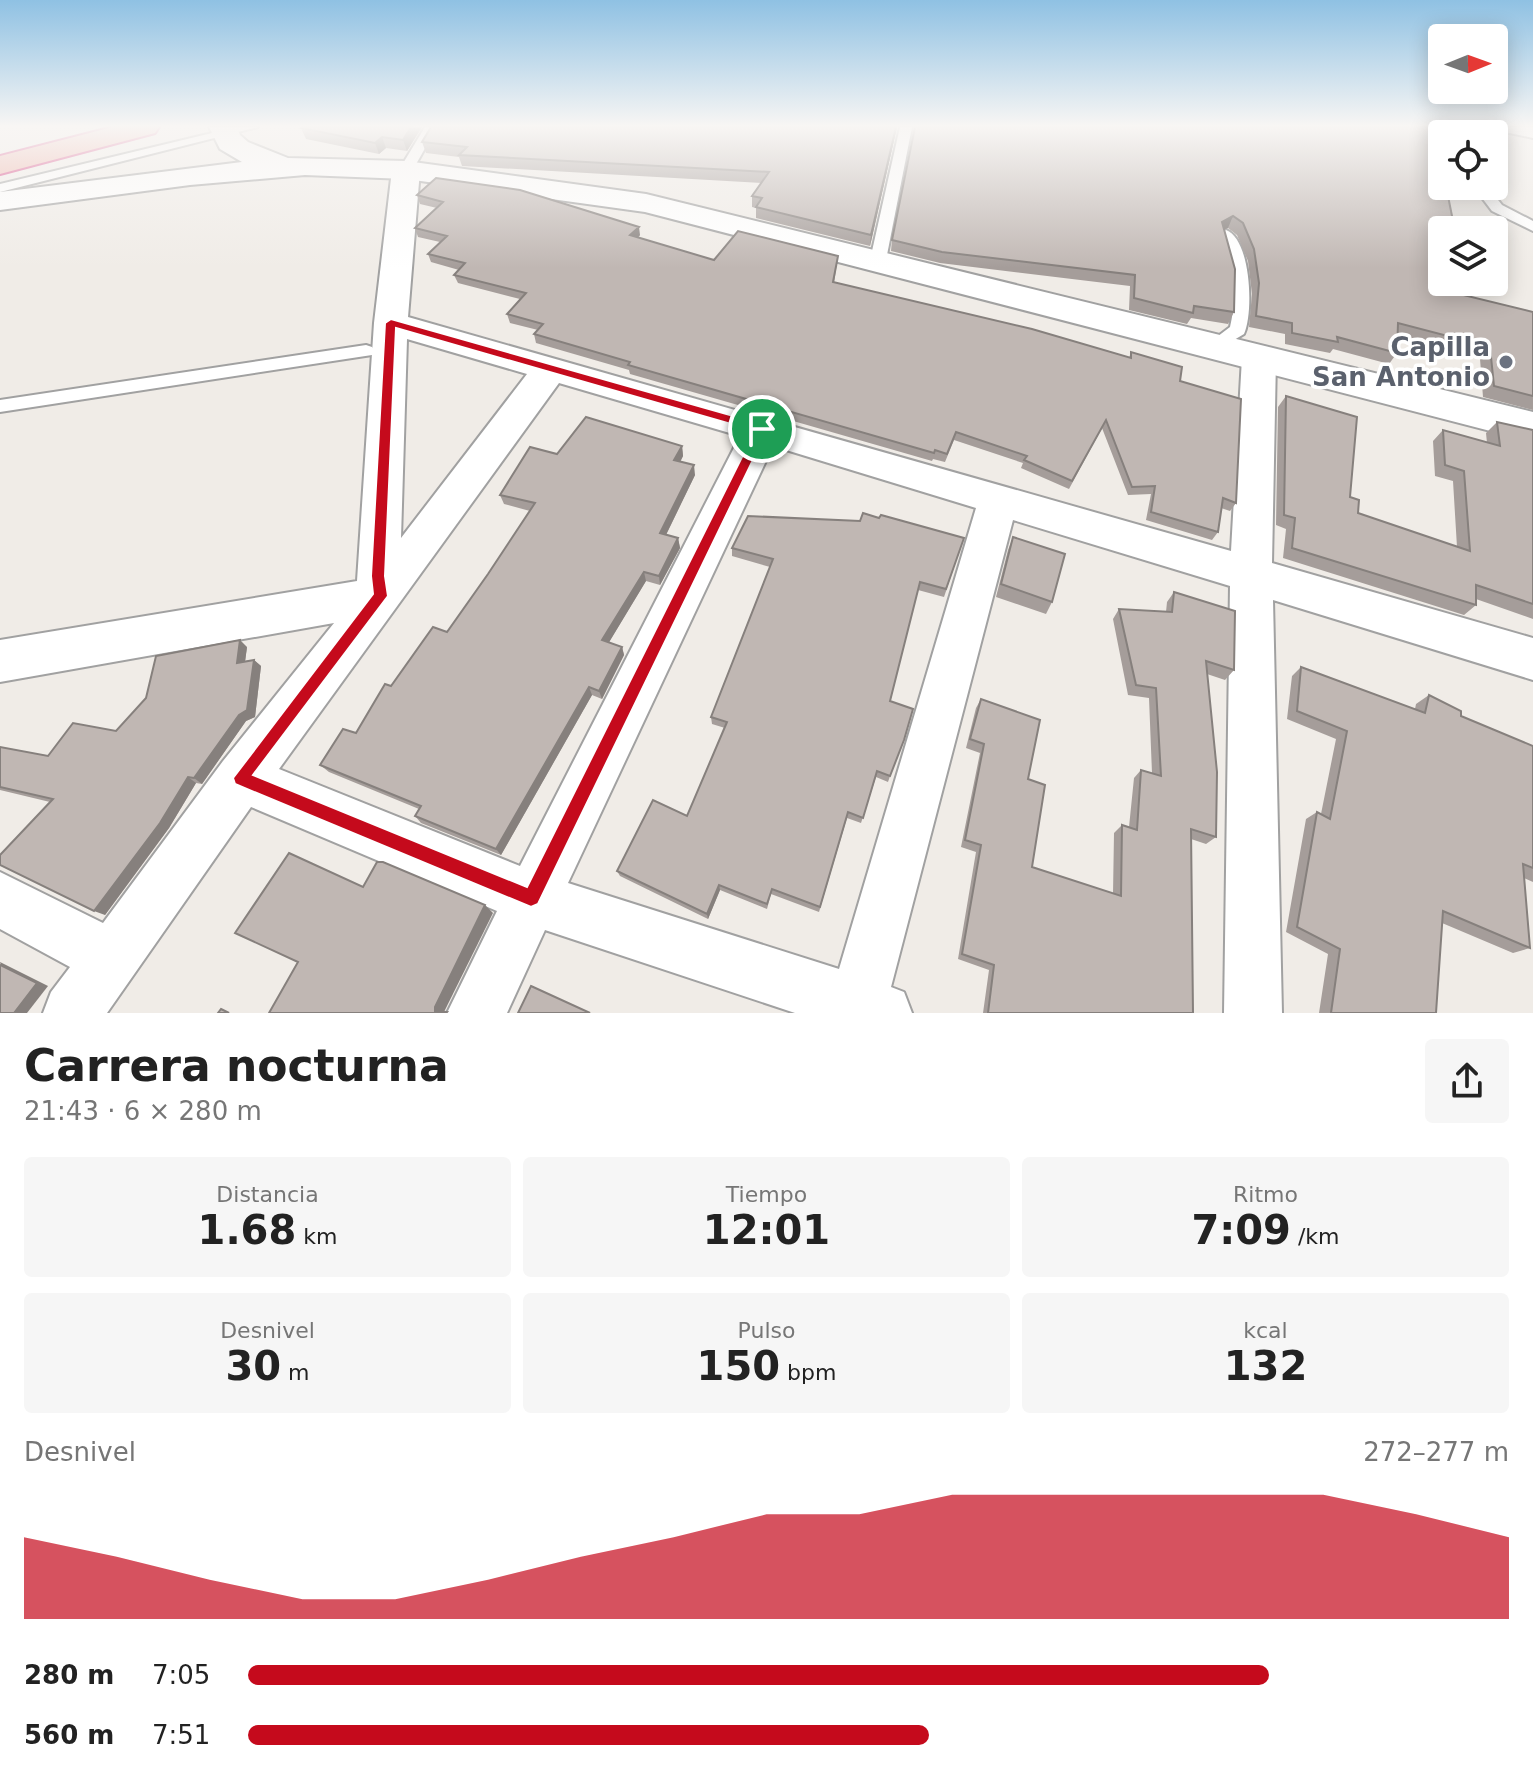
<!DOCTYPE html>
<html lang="es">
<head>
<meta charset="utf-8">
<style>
	:root { --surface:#fff; --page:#f6f6f6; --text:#222; --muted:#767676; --accent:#c50a1c }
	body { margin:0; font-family:"DejaVu Sans",sans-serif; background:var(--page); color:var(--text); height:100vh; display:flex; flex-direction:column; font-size:30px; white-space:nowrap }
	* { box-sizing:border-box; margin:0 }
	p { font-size:26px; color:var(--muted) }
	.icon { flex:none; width:44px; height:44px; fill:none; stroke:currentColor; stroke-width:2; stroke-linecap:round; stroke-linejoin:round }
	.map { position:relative; height:1013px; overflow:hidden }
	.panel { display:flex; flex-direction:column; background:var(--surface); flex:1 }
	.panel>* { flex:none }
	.needle { width:52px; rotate:89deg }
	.tools { position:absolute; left:1428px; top:24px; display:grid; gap:16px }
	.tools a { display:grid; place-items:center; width:80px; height:80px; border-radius:8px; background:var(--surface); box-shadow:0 4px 20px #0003; font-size:40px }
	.pin { position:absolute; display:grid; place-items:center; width:68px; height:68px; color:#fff; margin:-34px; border:4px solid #fff; border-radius:50%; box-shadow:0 2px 8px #0007 }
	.round { display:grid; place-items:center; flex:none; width:84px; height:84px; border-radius:8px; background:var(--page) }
	.head { display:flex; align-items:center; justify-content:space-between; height:136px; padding:0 24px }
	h1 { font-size:44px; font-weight:600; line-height:60px }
	.figures { display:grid; grid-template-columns:repeat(3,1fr); gap:12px; height:136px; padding:8px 24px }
	.figures div { display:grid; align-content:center; border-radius:8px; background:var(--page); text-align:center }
	.figures b { font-size:40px; font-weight:600 }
	.figures small { font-size:22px; font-weight:400 }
	.figures p { font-size:22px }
	.chart { height:224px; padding:16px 24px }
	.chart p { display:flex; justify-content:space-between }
	.chart svg { width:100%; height:144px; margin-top:8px; fill:var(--accent); opacity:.7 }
	ul { padding:0 24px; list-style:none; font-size:26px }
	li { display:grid; grid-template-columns:128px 96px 1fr; align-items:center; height:60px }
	li i { height:20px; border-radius:10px; background:var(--accent) }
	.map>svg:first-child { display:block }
</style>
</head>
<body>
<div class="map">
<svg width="1533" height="1013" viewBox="0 0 1533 1013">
	<rect width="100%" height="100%" fill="#f0ece7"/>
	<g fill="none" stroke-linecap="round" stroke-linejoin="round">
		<defs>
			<g id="service">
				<path d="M237 127H258L0 192V184Z"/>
				<path d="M425 127H437L411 173H401L399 170Z"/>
				<path d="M900 127H912L886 260 878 265 870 260Z"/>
				<path d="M1474 127H1486L1487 134H1473Z"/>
				<path d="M1473 186H1487L1502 205 1533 221V231L1492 211Z"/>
				<path d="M1226 230C1251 239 1254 312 1244 334L1214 352 1205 346 1230 327C1238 294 1232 265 1219 234Z"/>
				<path d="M366 345 372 347 375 351 372 355 0 412V400Z"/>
			</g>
			<g id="minor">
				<path d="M1501 127H1533V138L1505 132Z"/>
				<path d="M406 162 416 164 420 170 408 317 1231 551 1242 358 1247 350 1259 346 1271 350 1276 358 1272 563 1533 638V680L1273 600 1282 1013H1224L1230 586 1013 520 891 987 904 992 912 1013H795L545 930 507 1013H447L497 911 251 807 107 1013H43L51 992 70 967 0 929V872L103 923 223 761 334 623 0 682V640L357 581 374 323 392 170 396 164ZM407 339 527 374 401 538ZM559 383 740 436 520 866 279 769ZM773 446 976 508 839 969 568 883Z"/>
			</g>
			<path id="tertiary" d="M209 127H237L240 135 248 142 288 158 406 161 646 194 1533 412V442L645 212 406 179 305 175 190 185 0 210V192L242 162 220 149Z"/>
			<path id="trunk" d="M113 127H159L155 133 0 174V156Z"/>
		</defs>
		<!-- service casing -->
		<use href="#service" stroke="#a1a1a1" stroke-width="4"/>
		<!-- minor casing -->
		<use href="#minor" stroke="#a1a1a1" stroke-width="4"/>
		<!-- tertiary casing -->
		<use href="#tertiary" stroke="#a1a1a1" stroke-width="4"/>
		<!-- trunk casing -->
		<use href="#trunk" stroke="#d22f76" stroke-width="4"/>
		<!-- service -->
		<use href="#service" fill="#fff" fill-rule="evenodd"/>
		<!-- minor -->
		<use href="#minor" fill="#fff" fill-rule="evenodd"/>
		<!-- tertiary -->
		<use href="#tertiary" fill="#fff" fill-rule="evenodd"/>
		<!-- trunk -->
		<use href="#trunk" fill="#edb0a6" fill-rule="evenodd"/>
	</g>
	<!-- wall -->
	<g fill="#a59d9a">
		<path d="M422 127 407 151 386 148 379 154 306 139 301 128Z"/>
		<path d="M431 127H897L870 246 756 218V208L752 207V196L762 183 462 166 459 157 426 153 422 142Z"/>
		<path d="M1442 134V186L1453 221 1450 225 1455 293 1533 312V410L1483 397 1480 359 1398 337 1397 353 1389 364 1333 349 1330 353 1285 344V334L1249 327 1252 294 1248 261 1237 235 1228 228 1224 229 1234 312 1228 324 1191 318 1187 324 1129 310 1130 286 940 263 891 251 892 240Z"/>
		<path d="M417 195 640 235 638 238 714 260 838 256 834 283 1129 358 1131 352 1180 381 1236 503 1230 511 1221 508 1218 532 1212 540 1146 520 1151 494 1128 495 1102 428 1069 489 1021 468 1023 463 954 440 945 462 933 459 932 461 630 374 629 370 536 343 534 334 538 330 510 323 507 314 520 299 458 283 454 275 459 270 431 262 428 254 440 242 418 237 415 228 437 208 420 204Z"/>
		<path d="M1286 396 1358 513 1457 547 1453 481 1435 476 1433 441 1443 430 1487 443 1486 433 1497 422 1533 430V619L1476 599V605L1464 615 1283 558 1286 529 1276 525 1278 407Z"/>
		<path d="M682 446 683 456 680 462 695 475 666 535 678 538 680 548 660 585 646 581 609 642 622 647 624 655 602 699 592 695 501 855 421 823 415 816 419 809 329 772 320 765 356 733 391 686 447 632 488 574 530 511 504 504 500 495 557 454Z"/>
		<path d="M879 518 964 538 944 597 918 590 890 701 913 709 888 782 876 777 861 823 847 818 819 912 771 894 767 909 720 890 708 919 620 876 617 871 687 816 725 728 712 724 711 717 770 567 732 556V548L860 521Z"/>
		<path d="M1013 537 1052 602 1046 614 996 597 1008 550Z"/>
		<path d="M1174 592 1234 670 1225 680 1207 674 1216 837 1206 844 1191 839 1193 1013H983L989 970 958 959 976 852 961 847 980 753 966 748 976 708 981 699 1028 779 1032 867 1113 894 1114 833 1122 825 1129 827 1134 778 1141 770 1152 773 1149 698 1128 695 1113 619 1119 609 1166 612 1167 602Z"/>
		<path d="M247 647 245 661 254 660 261 666 255 717 246 721 202 784 196 783 169 828 105 915 50 802 0 790V747L48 756 116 731Z"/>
		<path d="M1301 667 1415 709 1416 704 1429 695 1461 716 1533 746V882L1524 878 1530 948 1513 953 1442 923 1436 1013H1319L1328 954 1286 932 1306 819 1317 812 1321 814 1336 739 1287 719 1292 676Z"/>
	</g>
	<!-- shaded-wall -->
	<g fill="#86807d">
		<path d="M411 127H422L407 151 403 140Z"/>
		<path d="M896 127H897L870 246 871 235Z"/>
		<path d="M382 137 386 148 379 154 375 143Z"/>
		<path d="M1233 216 1228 228 1216 233 1222 222Z"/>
		<path d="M639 227 640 235 631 244 630 235Z"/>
		<path d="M682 446 683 456 676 470 674 460Z"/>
		<path d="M694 465 695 475 662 543 660 533Z"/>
		<path d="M678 538 680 548 660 585 659 576Z"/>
		<path d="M644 572 646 581 605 649 602 640Z"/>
		<path d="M240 640 247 647 244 670 237 663Z"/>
		<path d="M622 647 624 655 602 699 599 691Z"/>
		<path d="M254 660 261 666 255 717 246 721 202 784 194 778Z"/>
		<path d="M589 687 592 695 501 855 496 849Z"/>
		<path d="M188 777 196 783 169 828 105 915 94 911Z"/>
		<path d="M719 885 720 890 708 919 707 914Z"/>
		<path d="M485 905 493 913 444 1012 435 1011V1007Z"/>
		<path d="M0 962 48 986 27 1013H14Z"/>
	</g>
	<!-- building -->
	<g fill="#c0b7b3" stroke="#86807d" stroke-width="2">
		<path d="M302 127H411L403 140 382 137 375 143 301 128Z"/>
		<path d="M431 127H896L871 235 756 207 762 198 752 196 769 172 459 155 467 147 422 142Z"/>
		<path d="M915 127H1432L1460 134H1442V186H1446L1453 221 1449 220 1450 230H1442V282H1454L1455 293 1533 312V396L1494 386 1490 347 1398 323 1397 353 1337 337 1338 342 1292 333V323L1256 316 1259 283 1254 249 1243 223 1233 216 1222 222 1235 269 1234 312 1194 306 1193 313 1134 298 1135 275 942 252 892 240Z"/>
		<path d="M436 178 520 190 639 227 630 235 714 260 738 231 838 256 833 282 1032 329 1131 358V352L1182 367 1180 381 1241 399 1236 503 1223 498 1218 532 1151 512 1155 486 1132 487 1106 420 1072 481 1024 460 1027 456 956 432 947 454 935 450 934 453 628 365 630 362 534 334 543 324 507 314 526 293 454 275 465 263 428 254 447 236 415 228 443 202 417 195Z"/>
		<path d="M1286 396 1357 417 1350 497 1359 500 1358 513 1470 551 1464 471 1445 465 1443 430 1500 446 1497 422 1533 430V604L1476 585V605L1292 548 1295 518 1284 515Z"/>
		<path d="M586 417 682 446 674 460 694 465 660 533 678 538 659 576 644 572 602 640 622 647 599 691 589 687 496 849 415 816 421 806 320 765 343 729 356 733 385 684 391 686 433 627 447 632 488 574 535 503 500 495 530 447 557 454Z"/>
		<path d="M863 513 879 518 881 515 964 538 946 589 920 582 890 701 913 709 904 740 890 776 877 771 863 818 848 812 820 907 772 889 767 904 719 885 707 914 617 871 653 800 687 816 727 722 711 717 773 559 732 548 748 516 860 521Z"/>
		<path d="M1013 537 1065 554 1052 602 1001 584Z"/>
		<path d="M1174 592 1235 611 1234 670 1206 661 1217 772 1216 837 1191 829 1193 1013H988L994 965 962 954 981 845 965 840 984 744 970 739 981 699 1040 720 1028 779 1045 785 1032 867 1121 896 1122 825 1137 830 1141 770 1161 776 1156 688 1136 685 1119 609 1172 612Z"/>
		<path d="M240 640 237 663 254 660 247 710 239 715 194 778 188 777 160 823 94 911 0 865V855L53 799 0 787V747L48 756 73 723 116 731 146 698 156 656Z"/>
		<path d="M1301 667 1425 713 1429 695 1461 711V716L1533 746V868L1523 864 1530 948 1443 911 1436 1013H1331L1340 949 1297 927 1317 812 1330 819 1347 731 1297 711Z"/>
		<path d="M289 853 363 887 377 862H383L485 905 435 1007V1011L447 1012 446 1013H269L298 962 235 933Z"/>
		<path d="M0 965 37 983 14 1013H0Z"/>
		<path d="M531 986 590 1013H518Z"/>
		<path d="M221 1009 229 1013H218Z"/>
	</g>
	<!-- sky -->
	<linearGradient id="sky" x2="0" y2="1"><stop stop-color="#8fc1e3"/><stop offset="0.47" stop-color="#f8f6f4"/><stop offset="1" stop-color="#f8f6f4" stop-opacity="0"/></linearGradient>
	<rect width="1533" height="268" fill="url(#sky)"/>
	<!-- route -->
	<path fill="#c50a1c" stroke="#fff" stroke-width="2" fill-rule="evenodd" d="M391 319 762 424 768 429 538 904 531 907 235 784 233 778 373 594 371 576 385 323ZM396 328 755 431 527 887 253 775 388 596 385 576Z"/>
	<!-- markers -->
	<circle fill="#6b7280" stroke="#fff" stroke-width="3" cx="1506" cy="362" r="8"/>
	<g text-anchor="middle" stroke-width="7" stroke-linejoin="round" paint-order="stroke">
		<!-- worship labels -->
		<g font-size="26" font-weight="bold" fill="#5b616d" stroke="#fff" text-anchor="end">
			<text x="1490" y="356">Capilla<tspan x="1490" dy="30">San Antonio</tspan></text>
		</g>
	</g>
</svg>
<div class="tools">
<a><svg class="needle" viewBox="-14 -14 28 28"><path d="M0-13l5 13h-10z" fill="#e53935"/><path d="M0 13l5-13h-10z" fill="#767676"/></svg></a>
<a><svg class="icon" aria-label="locate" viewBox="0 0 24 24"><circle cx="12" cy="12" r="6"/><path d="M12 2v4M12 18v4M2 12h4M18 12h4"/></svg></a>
<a><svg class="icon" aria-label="layers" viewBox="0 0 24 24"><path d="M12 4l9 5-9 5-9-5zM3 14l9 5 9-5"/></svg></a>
</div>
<div class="pin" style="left:762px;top:429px;background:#1e9e55"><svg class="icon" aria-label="arrive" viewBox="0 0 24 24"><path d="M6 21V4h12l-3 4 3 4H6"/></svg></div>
</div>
<section class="panel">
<div class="head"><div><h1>Carrera nocturna</h1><p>21:43 · 6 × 280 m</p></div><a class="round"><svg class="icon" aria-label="share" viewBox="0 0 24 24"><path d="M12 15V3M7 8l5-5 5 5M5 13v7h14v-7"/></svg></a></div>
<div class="figures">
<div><p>Distancia</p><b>1.68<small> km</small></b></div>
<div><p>Tiempo</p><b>12:01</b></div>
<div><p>Ritmo</p><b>7:09<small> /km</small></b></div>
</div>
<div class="figures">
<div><p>Desnivel</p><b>30<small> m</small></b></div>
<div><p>Pulso</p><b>150<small> bpm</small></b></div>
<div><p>kcal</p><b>132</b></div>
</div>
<div class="chart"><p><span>Desnivel</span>272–277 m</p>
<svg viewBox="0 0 160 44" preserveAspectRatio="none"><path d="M0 44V19L10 25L20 32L30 38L40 38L50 32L60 25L70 19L80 12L90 12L100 6L110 6L120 6L130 6L140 6L150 12L160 19V44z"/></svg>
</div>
<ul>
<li><b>280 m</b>7:05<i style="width:81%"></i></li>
<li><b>560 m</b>7:51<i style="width:54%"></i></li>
</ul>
</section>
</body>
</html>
